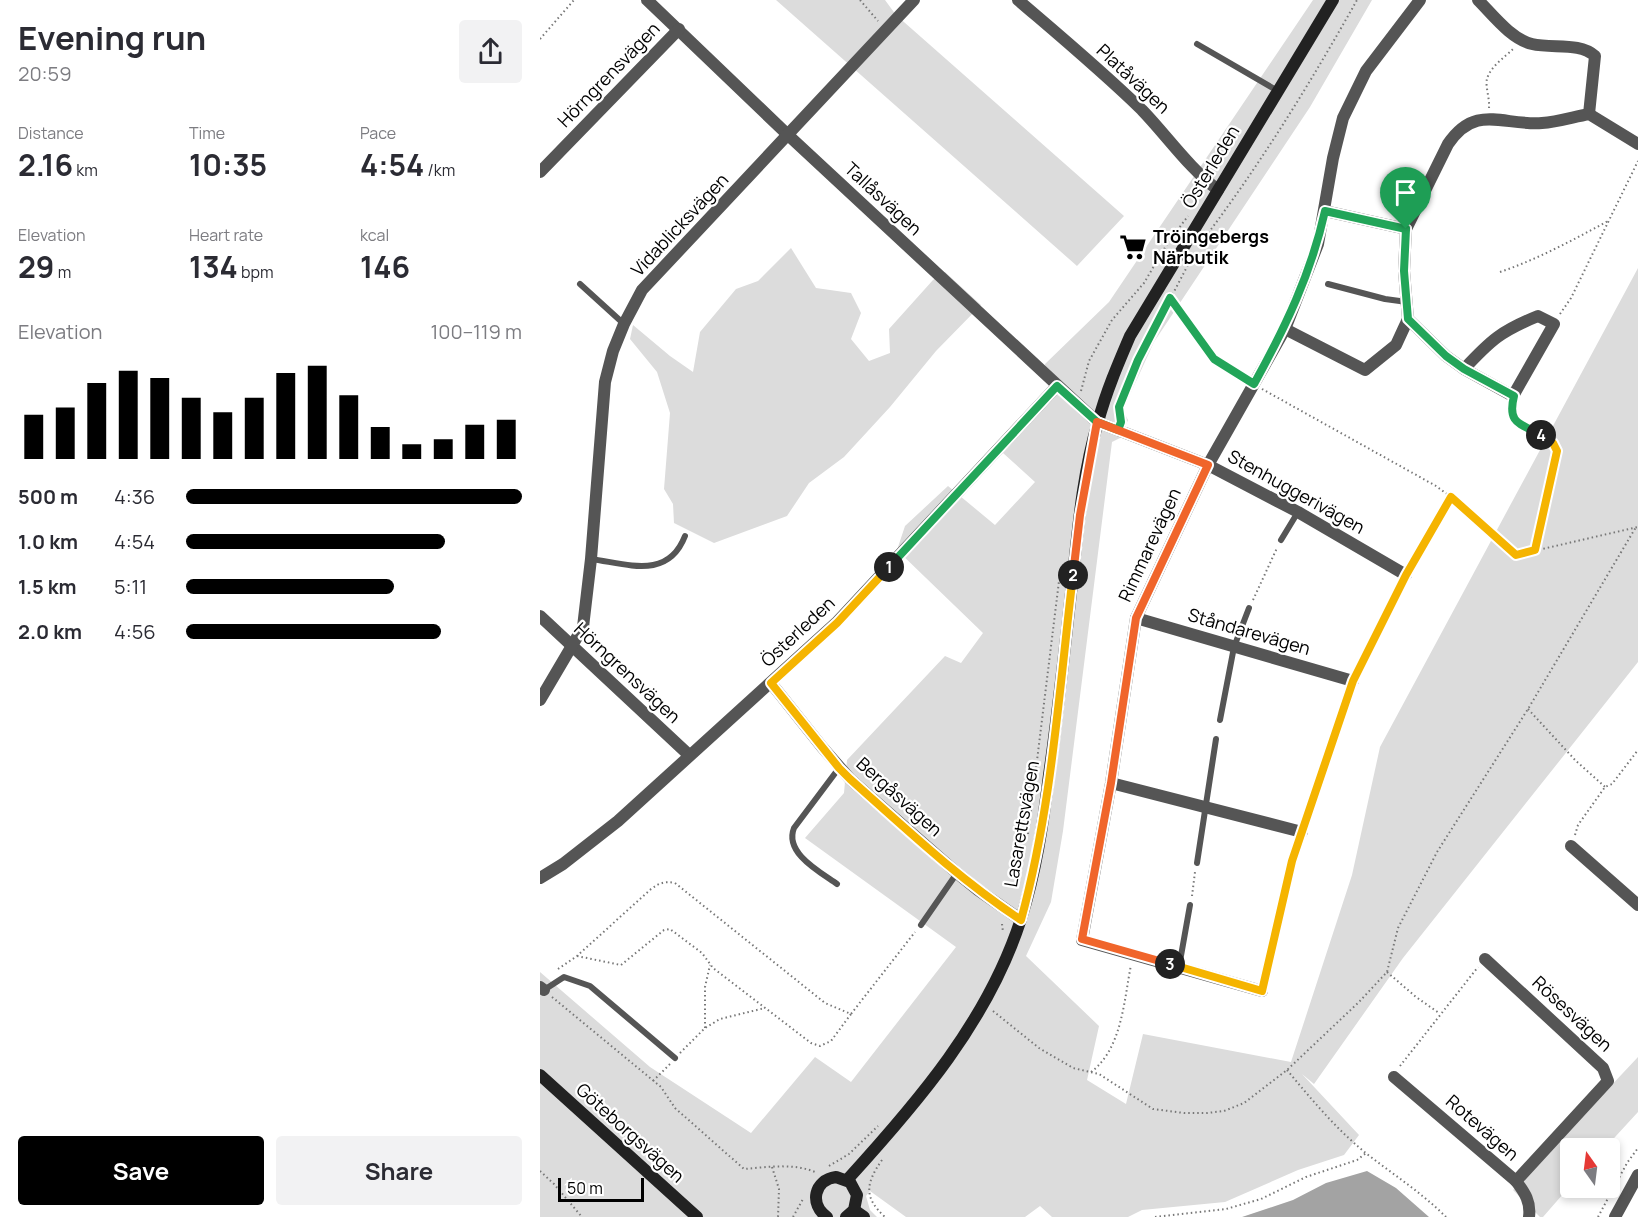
<!DOCTYPE html>
<html lang="en">
<head>
<meta charset="utf-8">
<style>
	:root { --surface:#fff; --page:#f2f2f3; --text:#2b2b33; --muted:#7c7c81; --accent:#000 }
	body { margin:0; font-family:Manrope,sans-serif; background:var(--page); color:var(--text); height:100vh; display:flex; flex-direction:column; font-size:22px; white-space:nowrap }
	* { box-sizing:border-box; margin:0 }
	p { font-size:20px; color:var(--muted) }
	.icon { flex:none; width:33px; height:33px; fill:none; stroke:currentColor; stroke-width:2; stroke-linecap:round; stroke-linejoin:round }
	.map { position:relative; flex:1; overflow:hidden }
	.sheet { display:flex; flex-direction:column; background:var(--surface); width:540px }
	.sheet>* { flex:none }
	.needle { width:39px; rotate:346deg }
	.tools { position:absolute; left:1020px; top:1138px; display:grid; gap:12px }
	.tools a { display:grid; place-items:center; width:60px; height:60px; border-radius:6px; background:var(--surface); box-shadow:0 3px 9px #0003; font-size:30px }
	.scale { position:absolute; left:18px; bottom:15px; width:86px; box-sizing:border-box; padding-left:6px; border:3px solid #000; border-top:0; font-size:16px; line-height:21px; white-space:nowrap; color:#000; -webkit-text-stroke:4px #fff; paint-order:stroke }
	.pin { position:absolute; display:grid; place-items:center; width:51px; height:51px; color:#fff; margin:-62px -26px; border-radius:50% 50% 50% 0; rotate:-45deg; box-shadow:0 0 6px #0007 }
	.pin .icon { rotate:45deg }
	.km { position:absolute; width:30px; height:30px; margin:-15px; border-radius:50%; background:#222; color:#fff; font-size:16px; line-height:30px; text-align:center }
	.round { display:grid; place-items:center; flex:none; width:63px; height:63px; border-radius:6px; background:var(--page) }
	.head { display:flex; align-items:center; justify-content:space-between; height:102px; padding:0 18px }
	h1 { font-size:33px; font-weight:700; line-height:45px }
	.metrics { display:grid; grid-template-columns:repeat(3,1fr); gap:9px; height:102px; padding:6px 18px }
	.metrics div { display:grid; align-content:center }
	.metrics b { font-size:30px; font-weight:700 }
	.metrics small { font-size:16px; font-weight:400 }
	.metrics p { font-size:16px }
	.chart { height:168px; padding:12px 18px }
	.chart p { display:flex; justify-content:space-between }
	.chart svg { width:100%; height:108px; margin-top:6px; stroke:var(--accent); stroke-width:6 }
	.primary-button { display:flex; gap:12px; margin-top:auto; padding:12px 18px }
	.primary-button a { flex:1; height:69px; border-radius:6px; background:var(--accent); color:#fff; font-size:24px; font-weight:700; line-height:69px; text-align:center }
	.primary-button a+a { background:var(--page); color:var(--text) }
	ul { padding:0 18px; list-style:none; font-size:20px }
	li { display:grid; grid-template-columns:96px 72px 1fr; align-items:center; height:45px }
	li i { height:15px; border-radius:8px; background:var(--accent) }
	main { display:flex; flex:1; min-height:0 }
	.map>svg:first-child { display:block }
</style>
</head>
<body>
<main>
<section class="sheet">
<div class="head"><div><h1>Evening run</h1><p>20:59</p></div><a class="round"><svg class="icon" aria-label="share" viewBox="0 0 24 24"><path d="M12 15V3M7 8l5-5 5 5M5 13v7h14v-7"/></svg></a></div>
<div class="metrics">
<div><p>Distance</p><b>2.16<small> km</small></b></div>
<div><p>Time</p><b>10:35</b></div>
<div><p>Pace</p><b>4:54<small> /km</small></b></div>
</div>
<div class="metrics">
<div><p>Elevation</p><b>29<small> m</small></b></div>
<div><p>Heart rate</p><b>134<small> bpm</small></b></div>
<div><p>kcal</p><b>146</b></div>
</div>
<div class="chart"><p><span>Elevation</span>100–119 m</p>
<svg viewBox="0 0 160 44" preserveAspectRatio="none"><path d="M5 44V26M15 44V23M25 44V13M35 44V8M45 44V11M55 44V19M65 44V25M75 44V19M85 44V9M95 44V6M105 44V18M115 44V31M125 44V38M135 44V36M145 44V30M155 44V28"/></svg>
</div>
<ul>
<li><b>500 m</b>4:36<i style="width:100%"></i></li>
<li><b>1.0 km</b>4:54<i style="width:77%"></i></li>
<li><b>1.5 km</b>5:11<i style="width:62%"></i></li>
<li><b>2.0 km</b>4:56<i style="width:76%"></i></li>
</ul>
<div class="primary-button"><a>Save</a><a>Share</a></div>
</section>
<div class="map">
<svg width="1098" height="1217" viewBox="0 0 1098 1217">
	<rect width="100%" height="100%" fill="#fff"/>
	<!-- green -->
	<g fill="#dcdcdc">
		<path d="M236 0H345L356 15 584 216 537 266Z"/>
		<path d="M773 0H832L770 107 614 342 583 410 588 420 580 438 572 442 523 831 511 902 486 956 559 1026 547 1080 586 1104 603 1034 751 1062 812 875 840 747 1098 268V662L863 958 774 1084 762 1074 819 1135 804 1155 758 1170 685 1202 602 1210 588 1217H512L500 1206 485 1217H366L330 1191 326 1196 330 1210 337 1217H0V972L110 1067 211 1133 275 1057 311 1082 416 947 265 838 304 793 307 760 405 656 421 663 443 633 357 550 365 526 408 486 455 525 495 482 463 453 511 400 505 364 569 302Z"/>
		<path d="M251 248 276 288 311 293 321 313 311 339 329 361 350 353 349 329 393 280 405 272 441 305 396 351 350 407 304 457 269 483 247 516 174 543 134 523 133 504 124 489 130 413 117 372 90 339 93 325 130 356 153 372 160 332 196 289 218 281Z"/>
		<path d="M1098 1057V1112L1064 1149H1030V1186L1003 1217H1000L973 1190Z"/>
	</g>
	<!-- water -->
	<path fill="#a3a3a3" d="M827 1171 856 1188 889 1217H702L753 1200 786 1183Z"/>
	<g fill="none" stroke-linecap="round" stroke-linejoin="round">
		<!-- path -->
		<g stroke="#777" stroke-width="2" stroke-dasharray="1.5 3" stroke-linecap="butt">
			<path d="M320 0 338 21"/>
			<path d="M0 39 34 0"/>
			<path d="M949 108C950 99 945 86 947 79 950 67 965 57 973 49"/>
			<path d="M663 240C720 165 771 82 817 0"/>
			<path d="M960 272C998 259 1033 240 1068 221"/>
			<path d="M630 298 674 359 705 378"/>
			<path d="M1020 314 1031 298 1098 161"/>
			<path d="M722 389 896 486 911 497 976 555 1098 527"/>
			<path d="M541 391 549 361 572 320 604 283 627 244 648 216"/>
			<path d="M971 406 970 410 974 420 1013 443 1017 448 995 550"/>
			<path d="M581 417 579 407 598 360 649 263"/>
			<path d="M872 566 911 497"/>
			<path d="M713 600 737 548"/>
			<path d="M818 670 862 584"/>
			<path d="M988 709 1036 761 1065 787"/>
			<path d="M766 820 809 692"/>
			<path d="M488 834 519 581"/>
			<path d="M1035 835 1038 825 1065 787 1072 784 1098 750"/>
			<path d="M652 896 655 872"/>
			<path d="M462 924 463 932"/>
			<path d="M37 956 81 965 124 930 130 929 162 953 173 968 271 1043 280 1046 291 1041 311 1014"/>
			<path d="M18 969 37 956 111 889C119 883 125 881 135 883L285 1003 311 1014 375 932"/>
			<path d="M847 972 876 997 899 1013"/>
			<path d="M725 980 752 861 759 843"/>
			<path d="M12 997 121 1087 135 1108 204 1169C227 1167 254 1163 275 1172"/>
			<path d="M453 1011 499 1048 533 1068 559 1074 613 1109 644 1113H667L684 1111 704 1103 747 1070 819 1002 847 972 858 928 897 852 988 709 1096 527"/>
			<path d="M165 1028V987L170 965"/>
			<path d="M140 1053 165 1028 180 1019 225 1008"/>
			<path d="M860 1066 938 967"/>
			<path d="M747 1070C772 1100 797 1130 827 1154 854 1175 882 1193 906 1217"/>
			<path d="M551 1072C582 1049 584 1000 591 965"/>
			<path d="M113 1081 130 1064"/>
			<path d="M342 1160C326 1183 323 1197 345 1217"/>
			<path d="M289 1166 309 1154 338 1126"/>
			<path d="M232 1167 239 1189 238 1217"/>
			<path d="M0 1171 14 1184 42 1217"/>
			<path d="M253 1217 263 1199"/>
			<path d="M615 1217 686 1209 721 1199 766 1177 817 1160 826 1153"/>
			<path d="M1058 1217 1087 1163 1098 1148"/>
		</g>
		<!-- lane -->
		<g stroke="#555" stroke-width="6">
			<path d="M657 44 738 91"/>
			<path d="M40 284 84 324"/>
			<path d="M788 284 845 299 867 302"/>
			<path d="M741 540 758 512"/>
			<path d="M51 559C88 564 128 580 145 536"/>
			<path d="M680 720 694 647 709 608"/>
			<path d="M657 863 676 739"/>
			<path d="M297 884C280 872 244 853 254 828L299 768"/>
			<path d="M381 925 417 873"/>
			<path d="M639 967 650 905"/>
			<path d="M4 990 24 977 50 986 135 1058"/>
		</g>
		<!-- street -->
		<g stroke="#555" stroke-width="12">
			<path d="M107 0 248 135 557 422 668 465 758 512 866 575"/>
			<path d="M478 0C520 36 562 71 602 110 627 136 649 168 678 190"/>
			<path d="M938 0C953 15 971 39 992 44 1013 49 1039 42 1055 56L1049 114"/>
			<path d="M0 172 139 29"/>
			<path d="M785 211 866 229"/>
			<path d="M745 329 825 370 856 345 868 319"/>
			<path d="M924 369C951 340 961 331 998 316L1014 324 973 396 924 369 906 356 868 319 864 271 866 229 908 144C936 103 963 126 1002 123 1017 122 1033 117 1049 114L1098 144"/>
			<path d="M0 616 149 755"/>
			<path d="M596 618 813 681"/>
			<path d="M231 683 282 747 310 779 417 873 438 890 481 920"/>
			<path d="M0 700 43 627 51 559 65 382 73 351 84 324 102 290 374 0"/>
			<path d="M571 783 762 832"/>
			<path d="M1031 846 1098 905"/>
			<path d="M0 878 23 864 78 821 296 623 517 386"/>
			<path d="M945 959 1063 1068 1068 1081 976 1181"/>
			<path d="M0 987 4 990"/>
			<path d="M722 991 542 940 571 783 596 618 668 465 745 329 778 244 793 158 803 118 826 71 880 0"/>
			<path d="M854 1077 976 1181C985 1193 991 1202 989 1217"/>
			<path d="M1075 1217 1098 1175"/>
		</g>
		<!-- secondary -->
		<g stroke="#222" stroke-width="12">
			<path d="M0 1075 157 1217"/>
			<path d="M307 1180C378 1102 448 1021 481 919 496 872 503 824 509 775 519 706 526 636 534 566 539 518 544 468 558 422 566 392 578 364 590 336L793 0"/>
			<path d="M314 1210 324 1217"/>
			<path d="M287 1217C269 1204 274 1180 296 1177L310 1182 317 1195 314 1210 306 1217"/>
		</g>
	</g>
	<g fill="none" stroke-linecap="round" stroke-linejoin="round">
		<defs>
			<path id="split-1" d="M349 567 517 386 557 422 578 430 581 422 579 407 598 360 630 298 674 359 714 384C745 328 771 274 785 211L866 229"/>
			<path id="split-2" d="M349 567 297 623 231 683 299 768 310 779C365 828 419 879 481 920 512 807 519 690 533 575"/>
			<path id="split-3" d="M533 575 540 515 557 422 668 465 596 618 571 783 542 939 630 964"/>
			<path id="split-4" d="M630 964 722 991 752 861 813 681 866 575 911 497 976 555 995 550 1017 451 1013 443 1001 435"/>
			<path id="split-5" d="M866 229 864 271 868 319 906 356 924 369 974 396C967 424 980 423 1001 435"/>
		</defs>
		<!-- split-1 casing -->
		<use href="#split-1" stroke="#fff" stroke-width="12"/>
		<!-- split-2 casing -->
		<use href="#split-2" stroke="#fff" stroke-width="12"/>
		<!-- split-3 casing -->
		<use href="#split-3" stroke="#fff" stroke-width="12"/>
		<!-- split-4 casing -->
		<use href="#split-4" stroke="#fff" stroke-width="12"/>
		<!-- split-5 casing -->
		<use href="#split-5" stroke="#fff" stroke-width="12"/>
		<!-- split-1 -->
		<use href="#split-1" stroke="#22a559" stroke-width="8"/>
		<!-- split-2 -->
		<use href="#split-2" stroke="#f5b400" stroke-width="8"/>
		<!-- split-3 -->
		<use href="#split-3" stroke="#f0652b" stroke-width="8"/>
		<!-- split-4 -->
		<use href="#split-4" stroke="#f5b400" stroke-width="8"/>
		<!-- split-5 -->
		<use href="#split-5" stroke="#22a559" stroke-width="8"/>
	</g>
	<!-- icons -->
	<defs>
		<symbol id="supermarket-bare" viewBox="-9 -9 18 18"><path d="M-6-5.5h2.5l.6 2H6L4.5 2H-2.5L-4.4-4H-6ZM-1.5 3.2a1.3 1.3 0 1 0 .1 0ZM3 3.2a1.3 1.3 0 1 0 .1 0Z" fill="#000" stroke="#fff" stroke-width="2.5" paint-order="stroke"/></symbol>
	</defs>
	<g fill-rule="evenodd">
		<use href="#supermarket-bare" x="574" y="228" width="38" height="38"/>
	</g>
	<g text-anchor="middle" stroke-width="4.5" stroke-linejoin="round" paint-order="stroke">
		<!-- street labels -->
		<g font-size="18" fill="#000" stroke="#fff">
			<text transform="translate(69 75) rotate(-46)" y="6">Hörngrensvägen</text>
			<text transform="translate(593 79) rotate(43)" y="6">Platåvägen</text>
			<text transform="translate(671 167) rotate(-59)" y="6">Österleden</text>
			<text transform="translate(343 199) rotate(43)" y="6">Tallåsvägen</text>
			<text transform="translate(140 225) rotate(-47)" y="6">Vidablicksvägen</text>
			<text transform="translate(756 492) rotate(29)" y="6">Stenhuggerivägen</text>
			<text transform="translate(610 545) rotate(-65)" y="6">Rimmarevägen</text>
			<text transform="translate(258 632) rotate(-43)" y="6">Österleden</text>
			<text transform="translate(709 632) rotate(16)" y="6">Ståndarevägen</text>
			<text transform="translate(87 673) rotate(43)" y="6">Hörngrensvägen</text>
			<text transform="translate(359 797) rotate(42)" y="6">Bergåsvägen</text>
			<text transform="translate(482 824) rotate(-80)" y="6">Lasarettsvägen</text>
			<text transform="translate(1032 1014) rotate(43)" y="6">Rösesvägen</text>
			<text transform="translate(942 1128) rotate(41)" y="6">Rotevägen</text>
			<text transform="translate(90 1133) rotate(42)" y="6">Göteborgsvägen</text>
		</g>
		<!-- poi labels -->
		<g font-size="18" font-weight="bold" fill="#000" stroke="#fff" text-anchor="start">
			<text x="613" y="243">Tröingebergs<tspan x="613" dy="21">Närbutik</tspan></text>
		</g>
	</g>
</svg>
<div class="tools">
<a><svg class="needle" viewBox="-14 -14 28 28"><path d="M0-13l5 13h-10z" fill="#e53935"/><path d="M0 13l5-13h-10z" fill="#7c7c81"/></svg></a>
</div>
<div class="scale">50 m</div>
<div class="pin" style="left:866px;top:229px;background:#1e9e55"><svg class="icon" aria-label="arrive" viewBox="0 0 24 24"><path d="M6 21V4h12l-3 4 3 4H6"/></svg></div>
<b class="km" style="left:349px;top:567px">1</b>
<b class="km" style="left:533px;top:575px">2</b>
<b class="km" style="left:630px;top:964px">3</b>
<b class="km" style="left:1001px;top:435px">4</b>
</div>
</main>
</body>
</html>
